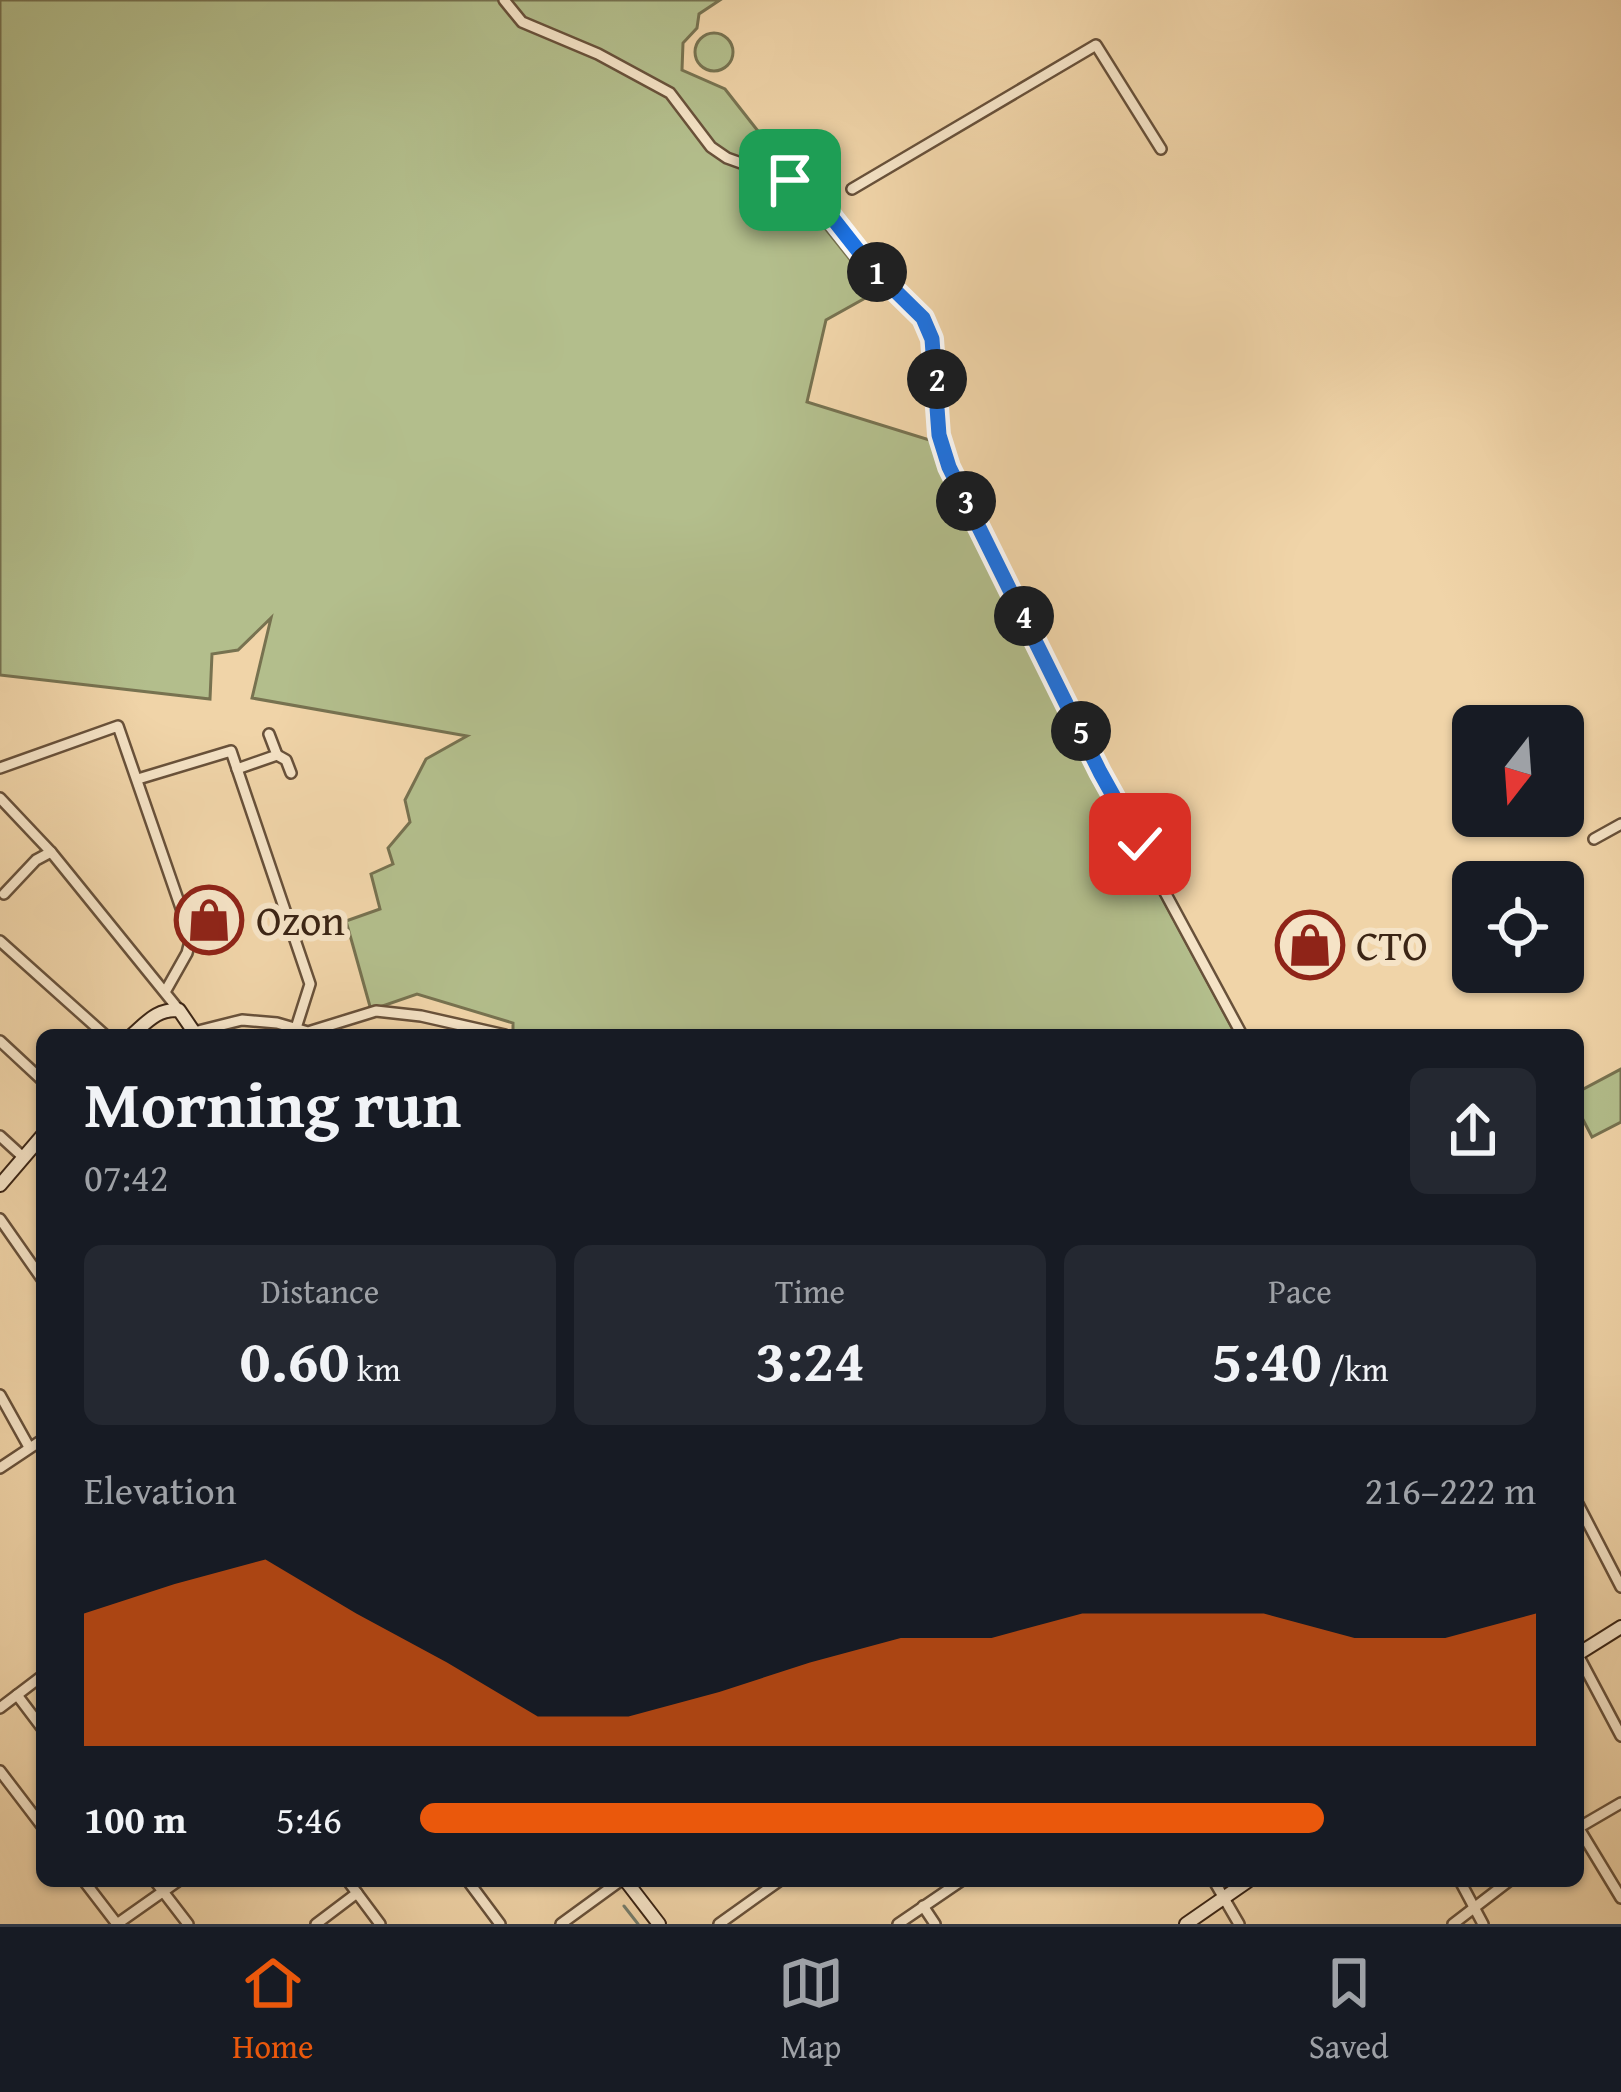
<!DOCTYPE html>
<html lang="en">
<head>
<meta charset="utf-8">
<style>
	:root { --surface:#171b24; --page:#242831; --text:#f1f3f6; --muted:#9ea1a6; --line:#363941; --accent:#ea580c }
	body { margin:0; font-family:"Gentium Book Plus",serif; background:var(--page); color:var(--text); height:100vh; display:flex; flex-direction:column; font-size:45px; white-space:nowrap }
	* { box-sizing:border-box; margin:0 }
	p { font-size:39px; color:var(--muted) }
	.icon { flex:none; width:66px; height:66px; fill:none; stroke:currentColor; stroke-width:2; stroke-linecap:round; stroke-linejoin:round }
	.map { position:relative; flex:1; overflow:hidden }
	.details { position:absolute; left:36px; top:1029px; width:1548px; height:858px; display:flex; flex-direction:column; background:var(--surface); border-radius:18px; box-shadow:0 3px 9px #0004 }
	.details>* { flex:none }
	.needle { width:78px; rotate:197deg }
	.controls { position:absolute; left:1452px; top:705px; display:grid; gap:24px }
	.controls a { display:grid; place-items:center; width:132px; height:132px; border-radius:18px; background:var(--surface); box-shadow:0 3px 9px #0004; font-size:60px }
	.pin { position:absolute; display:grid; place-items:center; width:102px; height:102px; color:#fff; margin:-51px; border-radius:24px; box-shadow:0 6px 18px #0006 }
	.km { position:absolute; width:60px; height:60px; margin:-30px; border-radius:50%; background:#222; color:#fff; font-size:33px; line-height:60px; text-align:center }
	.round { display:grid; place-items:center; flex:none; width:126px; height:126px; border-radius:18px; background:var(--page) }
	.headline { display:flex; align-items:center; justify-content:space-between; height:204px; padding:0 48px }
	h1 { font-size:66px; font-weight:700; line-height:90px }
	.metrics { display:grid; grid-template-columns:repeat(3,1fr); gap:18px; height:204px; padding:12px 48px }
	.metrics div { display:grid; align-content:center; border-radius:18px; background:var(--page); text-align:center }
	.metrics b { font-size:60px; font-weight:700 }
	.metrics small { font-size:33px; font-weight:400 }
	.metrics p { font-size:33px }
	.chart { height:336px; padding:24px 48px }
	.chart p { display:flex; justify-content:space-between }
	.chart svg { width:100%; height:216px; margin-top:12px; fill:var(--accent); opacity:.7 }
	ul { padding:0 48px; list-style:none; font-size:39px }
	li { display:grid; grid-template-columns:192px 144px 1fr; align-items:center; height:90px }
	li i { height:30px; border-radius:15px; background:var(--accent) }
	.tab-bar { display:flex; justify-content:space-around; align-items:center; height:168px; border-top:3px solid var(--line); background:var(--surface); font-size:33px; color:var(--muted) }
	.tab-bar a { display:grid; justify-items:center; gap:6px }
	.tab-bar .on { color:var(--accent) }
	.map>svg:first-child { display:block }
</style>
</head>
<body>
<div class="map">
<svg width="1621" height="1924" viewBox="0 0 1621 1924">
	<rect width="100%" height="100%" fill="#f0d4a8"/>
	<filter id="stains"><feTurbulence type="fractalNoise" baseFrequency=".00167" numOctaves="4"/><feColorMatrix values="0 0 0 0 .2 0 0 0 0 .09 0 0 0 0 .02 0 0 0 .5 -.17"/></filter>
	<radialGradient id="worn" r=".72"><stop offset=".6" stop-color="#630" stop-opacity="0"/><stop offset="1" stop-color="#630" stop-opacity=".3"/></radialGradient>
	<!-- green -->
	<g fill="#b3be8c" stroke="#777250" stroke-width="3">
		<path d="M0 0H720L699 14 697 28 683 43 682 70 725 89 783 163H744L801 198 876 292 826 320 807 402 936 442 1089 762 1236 1035H513V1023L417 994 371 1010 346 921 380 909 371 874 393 864 388 848 410 822 405 800 426 759 467 736 252 698 271 618 238 650 212 654 210 699 0 675Z"/>
		<circle cx="714" cy="52" r="19"/>
		<path d="M1621 1069V1122L1592 1137 1578 1110V1092Z"/>
	</g>
	<g fill="none" stroke-linecap="round" stroke-linejoin="round">
		<!-- stream -->
		<path stroke="#747d6d" stroke-width="3" d="M624 1906 638 1924"/>
		<defs>
			<g id="street">
				<path d="M504 0 522 22 598 54 670 93 711 147 727 158 808 187 871 267 923 318 932 339 939 435 949 467 1100 772 1242 1035"/>
				<path d="M852 189 1096 45 1161 149"/>
				<path d="M277 755 286 760 291 773"/>
				<path d="M0 768 118 726 191 937 187 953 165 992"/>
				<path d="M237 769 277 755 269 734"/>
				<path d="M138 779 231 751 310 984 296 1028"/>
				<path d="M0 798 51 852 179 1010"/>
				<path d="M1594 839 1621 824"/>
				<path d="M4 894 36 860 51 852"/>
				<path d="M0 941 105 1035"/>
				<path d="M194 1032 242 1020 277 1023 308 1032 376 1011 421 1016 505 1035"/>
				<path d="M0 1041 42 1080"/>
				<path d="M0 1136 23 1157"/>
				<path d="M0 1219 42 1279"/>
				<path d="M0 1395 29 1447"/>
				<path d="M0 1468 42 1440"/>
				<path d="M1578 1504 1621 1587"/>
				<path d="M1578 1655 1621 1736"/>
				<path d="M17 1695 42 1728"/>
				<path d="M0 1708 42 1676"/>
				<path d="M0 1771 42 1826"/>
				<path d="M1578 1827 1621 1898"/>
				<path d="M1578 1828 1621 1803"/>
				<path d="M84 1881 117 1924"/>
				<path d="M155 1881 188 1924"/>
				<path d="M348 1881 380 1924"/>
				<path d="M468 1881 500 1924"/>
				<path d="M1214 1881 1239 1924"/>
				<path d="M1460 1881 1483 1924"/>
				<path d="M923 1906 935 1924"/>
				<path d="M117 1924 178 1881"/>
				<path d="M316 1924 357 1893"/>
				<path d="M561 1924 620 1881"/>
				<path d="M719 1924 779 1881"/>
				<path d="M898 1924 961 1881"/>
				<path d="M1453 1924 1509 1881"/>
			</g>
			<g id="secondary">
				<path d="M132 1035C148 1021 157 1009 179 1010L196 1035"/>
				<path d="M0 1185 42 1136"/>
				<path d="M1578 1654 1621 1627"/>
				<path d="M626 1881 659 1924"/>
				<path d="M1186 1924 1248 1881"/>
			</g>
		</defs>
		<!-- street casing -->
		<use href="#street" stroke="#68513a" stroke-width="14"/>
		<!-- secondary casing -->
		<use href="#secondary" stroke="#3b2515" stroke-width="16"/>
		<!-- street -->
		<use href="#street" stroke="#f5e3c6" stroke-width="9"/>
		<!-- secondary -->
		<use href="#secondary" stroke="#f5e3c6" stroke-width="12"/>
	</g>
	<g fill="none" stroke-linecap="round" stroke-linejoin="round">
		<defs>
			<path id="route" d="M790 180 808 187 871 267 923 318 932 339 939 435 949 467 1100 772 1140 844"/>
		</defs>
		<!-- route casing -->
		<use href="#route" stroke="#fff" stroke-width="24"/>
		<!-- route -->
		<use href="#route" stroke="#1a73e8" stroke-width="15"/>
	</g>
	<!-- icons -->
	<defs>
		<symbol id="shop-ring" viewBox="-11 -11 22 22"><circle r="9.5" fill="#f5e3c6" stroke="#8f2418" stroke-width="1.5"/><path d="M-5-2.5h2.3a2.7 3.5 0 0 1 5.4 0H5L5.5 6h-11ZM-1.5-2.5h3a1.5 2.3 0 0 0-3 0Z" fill="#8f2418"/></symbol>
	</defs>
	<g fill-rule="evenodd">
		<use href="#shop-ring" x="171" y="882" width="76" height="76"/>
		<use href="#shop-ring" x="1272" y="907" width="76" height="76"/>
	</g>
	<g text-anchor="middle" stroke-width="12" stroke-linejoin="round" paint-order="stroke">
		<!-- poi labels -->
		<g font-size="42" fill="#3b2515" stroke="#f5e3c6" text-anchor="start">
			<text x="256" y="935">Ozon</text>
			<text x="1356" y="960">СТО</text>
		</g>
	</g>
	<rect width="100%" height="100%" filter="url(#stains)"/>
	<rect width="100%" height="100%" fill="url(#worn)"/>
</svg>
<div class="controls">
<a><svg class="needle" viewBox="-14 -14 28 28"><path d="M0-13l5 13h-10z" fill="#e53935"/><path d="M0 13l5-13h-10z" fill="#9ea1a6"/></svg></a>
<a><svg class="icon" aria-label="locate" viewBox="0 0 24 24"><circle cx="12" cy="12" r="6"/><path d="M12 2v4M12 18v4M2 12h4M18 12h4"/></svg></a>
</div>
<div class="pin" style="left:790px;top:180px;background:#1e9e55"><svg class="icon" aria-label="arrive" viewBox="0 0 24 24"><path d="M6 21V4h12l-3 4 3 4H6"/></svg></div>
<div class="pin" style="left:1140px;top:844px;background:#d93025"><svg class="icon" aria-label="check" viewBox="0 0 24 24"><path d="M5 12l5 5 9-10"/></svg></div>
<b class="km" style="left:877px;top:272px">1</b>
<b class="km" style="left:937px;top:379px">2</b>
<b class="km" style="left:966px;top:501px">3</b>
<b class="km" style="left:1024px;top:616px">4</b>
<b class="km" style="left:1081px;top:731px">5</b>
<section class="details">
<div class="headline"><div><h1>Morning run</h1><p>07:42</p></div><a class="round"><svg class="icon" aria-label="share" viewBox="0 0 24 24"><path d="M12 15V3M7 8l5-5 5 5M5 13v7h14v-7"/></svg></a></div>
<div class="metrics">
<div><p>Distance</p><b>0.60<small> km</small></b></div>
<div><p>Time</p><b>3:24</b></div>
<div><p>Pace</p><b>5:40<small> /km</small></b></div>
</div>
<div class="chart"><p><span>Elevation</span>216–222 m</p>
<svg viewBox="0 0 160 44" preserveAspectRatio="none"><path d="M0 44V17L10 11L20 6L30 17L40 27L50 38L60 38L70 33L80 27L90 22L100 22L110 17L120 17L130 17L140 22L150 22L160 17V44z"/></svg>
</div>
<ul>
<li><b>100 m</b>5:46<i style="width:81%"></i></li>
</ul>
</section>
</div>
<nav class="tab-bar">
<a class="on"><svg class="icon" aria-label="home" viewBox="0 0 24 24"><path d="M3 11l9-7 9 7M6 9v11h12V9"/></svg>Home</a>
<a><svg class="icon" aria-label="map" viewBox="0 0 24 24"><path d="M3 6l6-2 6 2 6-2v14l-6 2-6-2-6 2zM9 4v14M15 6v14"/></svg>Map</a>
<a><svg class="icon" aria-label="saved" viewBox="0 0 24 24"><path d="M7 4h10v16l-5-4-5 4z"/></svg>Saved</a>
</nav>
</body>
</html>
